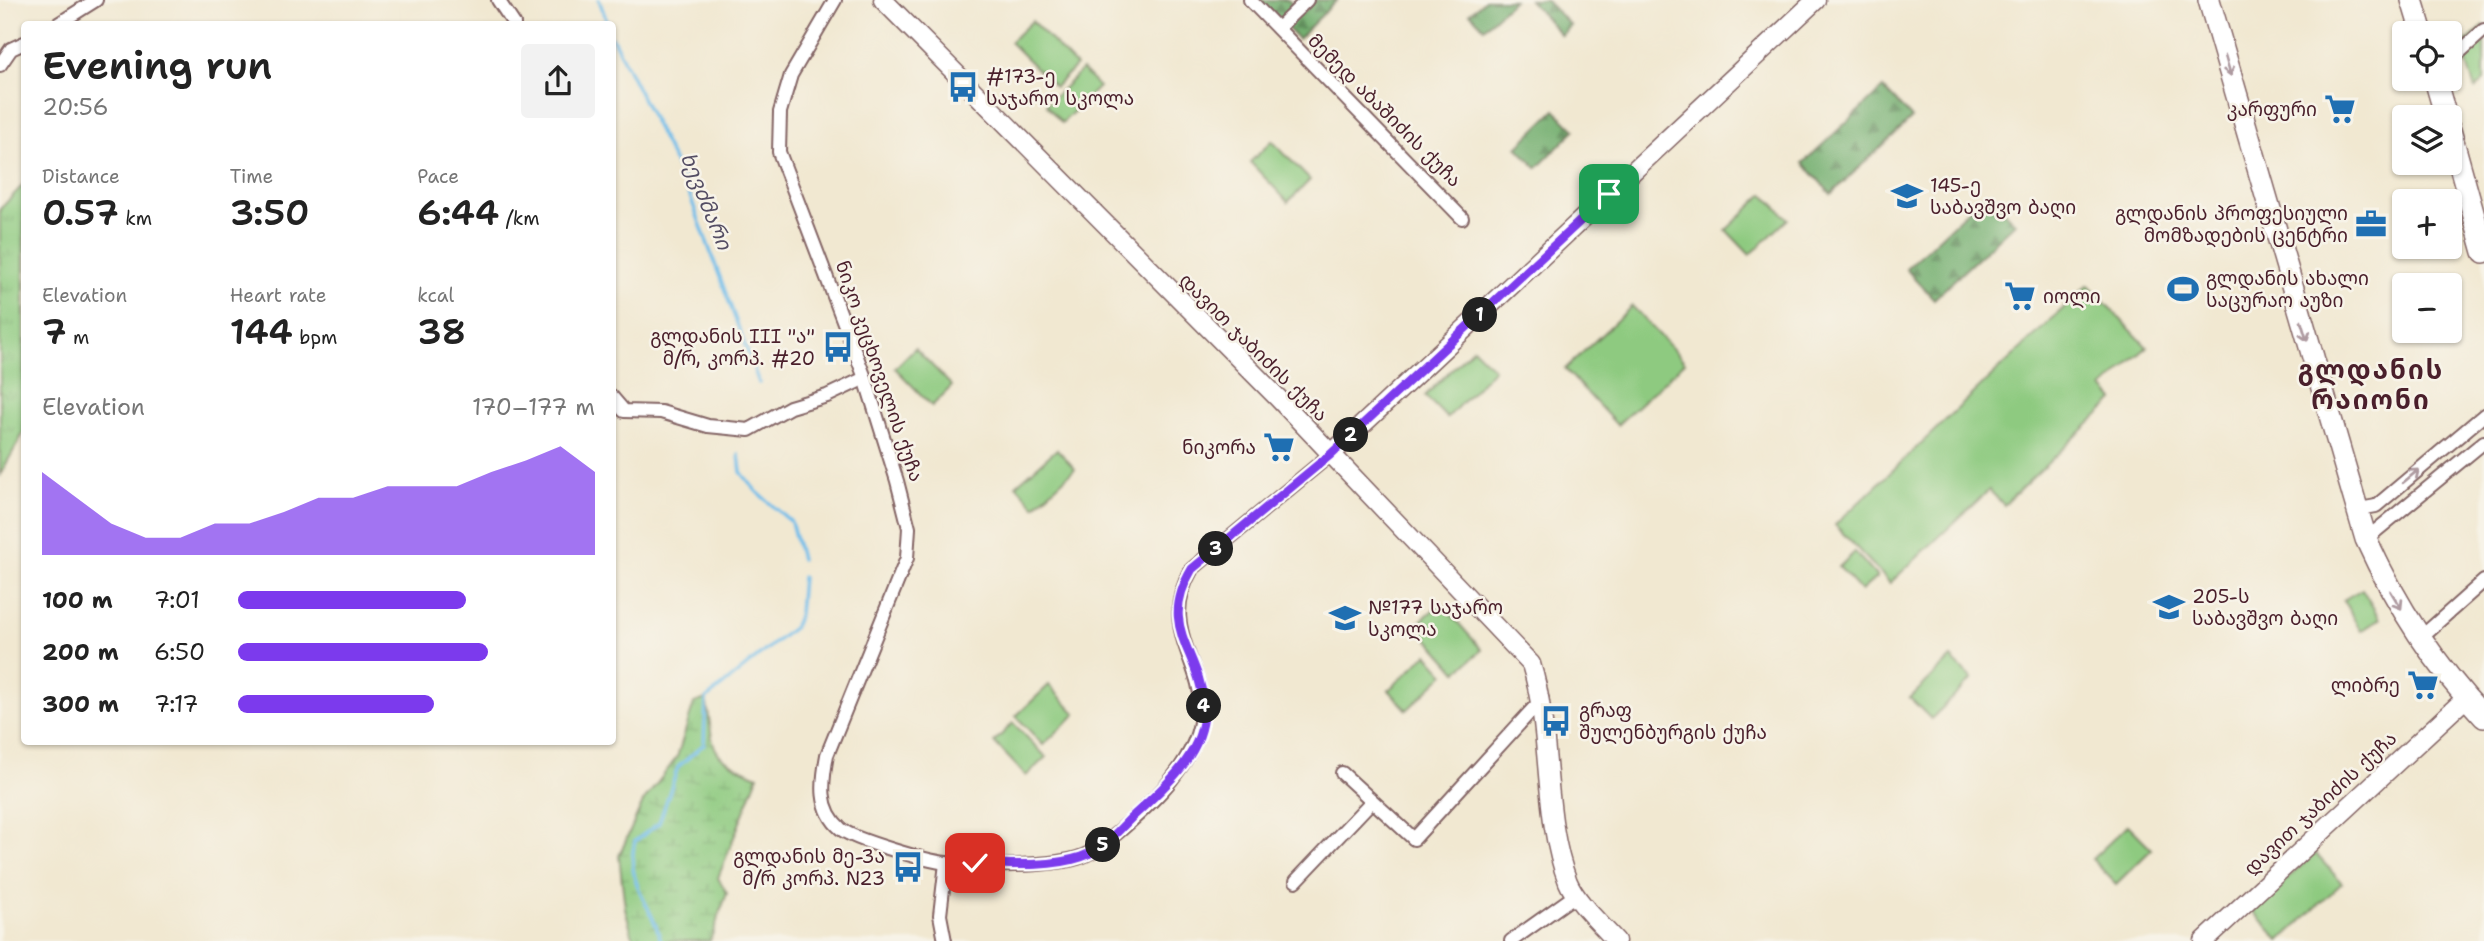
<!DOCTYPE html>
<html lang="en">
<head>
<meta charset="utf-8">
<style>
	:root { --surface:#fff; --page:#f2f2f2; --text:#222; --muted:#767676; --accent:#7c3aed }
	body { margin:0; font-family:"Shantell Sans","Noto Sans Georgian",sans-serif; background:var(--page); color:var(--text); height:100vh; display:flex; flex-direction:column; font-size:26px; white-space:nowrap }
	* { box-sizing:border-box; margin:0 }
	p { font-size:23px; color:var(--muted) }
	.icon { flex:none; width:38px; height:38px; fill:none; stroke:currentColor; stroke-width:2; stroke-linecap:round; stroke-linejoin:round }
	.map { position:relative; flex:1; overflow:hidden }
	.side { position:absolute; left:21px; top:21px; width:595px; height:724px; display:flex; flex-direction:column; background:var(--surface); border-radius:7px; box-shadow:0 2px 5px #0004 }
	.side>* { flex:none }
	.tools { position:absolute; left:2392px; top:21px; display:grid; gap:14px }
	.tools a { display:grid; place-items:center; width:70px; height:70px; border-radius:7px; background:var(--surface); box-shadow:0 2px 5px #0004; font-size:35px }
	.pin { position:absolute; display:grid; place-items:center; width:60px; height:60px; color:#fff; margin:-30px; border-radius:14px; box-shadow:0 4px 10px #0006 }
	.km { position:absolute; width:35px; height:35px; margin:-18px; border-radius:50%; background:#222; color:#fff; font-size:19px; line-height:35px; text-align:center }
	.round { display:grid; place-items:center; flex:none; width:74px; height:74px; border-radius:7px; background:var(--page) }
	.headline { display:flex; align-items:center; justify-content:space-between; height:119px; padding:0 21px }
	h1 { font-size:38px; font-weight:600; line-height:52px }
	.stats { display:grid; grid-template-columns:repeat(3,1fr); gap:10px; height:119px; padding:7px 21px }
	.stats div { display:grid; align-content:center }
	.stats b { font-size:35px; font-weight:600 }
	.stats small { font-size:19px; font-weight:400 }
	.stats p { font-size:19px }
	.chart { height:196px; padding:14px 21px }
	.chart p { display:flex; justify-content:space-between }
	.chart svg { width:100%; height:126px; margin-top:7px; fill:var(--accent); opacity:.7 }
	ul { padding:0 21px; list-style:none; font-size:23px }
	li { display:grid; grid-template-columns:112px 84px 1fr; align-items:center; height:52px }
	li i { height:18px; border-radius:9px; background:var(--accent) }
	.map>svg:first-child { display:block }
</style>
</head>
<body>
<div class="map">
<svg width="2484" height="941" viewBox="0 0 2484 941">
	<defs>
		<pattern id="grass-tufts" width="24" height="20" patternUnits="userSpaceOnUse" patternTransform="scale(1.75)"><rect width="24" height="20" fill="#8eca80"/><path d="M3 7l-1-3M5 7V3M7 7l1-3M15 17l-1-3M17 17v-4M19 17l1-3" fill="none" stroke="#7cad6f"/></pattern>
		<pattern id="forest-firs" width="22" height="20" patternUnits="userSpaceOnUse" patternTransform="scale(1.75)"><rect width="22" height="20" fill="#72ae6e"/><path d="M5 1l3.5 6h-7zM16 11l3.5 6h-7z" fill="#608d5b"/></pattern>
		<pattern id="wetland-marsh" width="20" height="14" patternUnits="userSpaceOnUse" patternTransform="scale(1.75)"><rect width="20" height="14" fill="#8eca80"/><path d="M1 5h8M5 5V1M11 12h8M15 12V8" fill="none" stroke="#7cad6f"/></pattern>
	</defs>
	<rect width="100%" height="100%" fill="#f7f3e8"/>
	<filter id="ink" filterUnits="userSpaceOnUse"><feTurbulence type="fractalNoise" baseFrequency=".0143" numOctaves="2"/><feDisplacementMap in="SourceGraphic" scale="14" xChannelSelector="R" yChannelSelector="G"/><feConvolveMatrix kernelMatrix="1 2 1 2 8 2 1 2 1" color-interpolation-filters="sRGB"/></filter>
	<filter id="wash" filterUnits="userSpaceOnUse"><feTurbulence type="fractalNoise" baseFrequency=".00686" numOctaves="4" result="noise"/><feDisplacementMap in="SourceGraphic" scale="28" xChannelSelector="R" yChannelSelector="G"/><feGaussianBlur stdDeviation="1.57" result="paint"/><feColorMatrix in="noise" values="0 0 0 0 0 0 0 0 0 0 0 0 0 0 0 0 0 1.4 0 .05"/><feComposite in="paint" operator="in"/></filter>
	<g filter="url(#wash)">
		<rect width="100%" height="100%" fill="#f1e8d1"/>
		<!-- grass -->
		<path fill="url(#grass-tufts)" stroke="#6c7456" stroke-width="2" d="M24 184V432L0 475V209Z"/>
		<!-- forest -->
		<g fill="url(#forest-firs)" stroke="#5e664c" stroke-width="2">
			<path d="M1260 0H1288L1302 14 1316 0H1337L1298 39Z"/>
			<path d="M1485 0H1514L1484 28 1470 13Z"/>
			<path d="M1529 0H1546L1571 26 1561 35Z"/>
			<path d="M1883 88 1912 118 1831 194 1803 163Z"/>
			<path d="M1555 110 1575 130 1537 168 1517 147Z"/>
			<path d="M1986 193 2015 223 1934 299 1906 269Z"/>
		</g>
		<!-- wetland -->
		<path fill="url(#wetland-marsh)" stroke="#6c7456" stroke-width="2" d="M706 699C716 751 704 754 758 776L718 878 727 893 710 941H634L625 908 619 856 643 802 677 757 694 703Z"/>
		<!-- park -->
		<g fill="#8eca80" stroke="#6c7456" stroke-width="2">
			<path d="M1032 21 1076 66 1055 87 1010 42Z"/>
			<path d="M2484 26V80L2475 89 2461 46Z"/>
			<path d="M1082 70 1099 87 1062 123 1046 105Z"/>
			<path d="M1272 141 1310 180 1288 202 1250 162Z"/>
			<path d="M1764 194 1788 219 1750 255 1726 230Z"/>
			<path d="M2088 285 2147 347 2103 388 2114 400 2004 505 1989 490 1890 583 1835 525Z"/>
			<path d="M1632 306 1685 362 1617 425 1565 369Z"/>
			<path d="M915 348 952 386 932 406 895 368Z"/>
			<path d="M1473 348 1494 369 1447 418 1425 396Z"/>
			<path d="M1057 449 1075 469 1035 506 1016 485Z"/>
			<path d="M1855 552 1877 577 1861 591 1839 567Z"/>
			<path d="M2362 589 2380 619 2361 631 2343 600Z"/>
			<path d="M1441 603 1482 650 1457 672 1416 625Z"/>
			<path d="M1427 654 1445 674 1407 710 1389 690Z"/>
			<path d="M1951 658 1972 679 1931 719 1910 698Z"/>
			<path d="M1049 685 1076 714 1043 745 1016 716Z"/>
			<path d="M1013 723 1046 757 1026 776 994 742Z"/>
			<path d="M2128 825 2152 849 2116 884 2092 859Z"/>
			<path d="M2315 853 2342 883 2280 941 2253 911Z"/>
		</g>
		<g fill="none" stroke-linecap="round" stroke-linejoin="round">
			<!-- stream -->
			<g stroke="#6fbdea" stroke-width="3.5">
				<path d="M599 0 608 24"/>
				<path d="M612 37 687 188 759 383"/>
				<path d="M739 455 741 472 756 491 791 522 801 559"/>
				<path d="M661 941C652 903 624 884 635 841L659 823 678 767 704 744 706 699 794 627 799 614 802 577"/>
			</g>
		</g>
	</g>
	<g filter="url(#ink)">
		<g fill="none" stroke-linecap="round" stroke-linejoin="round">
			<defs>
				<g id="street">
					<path d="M498 0 514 24"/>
					<path d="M835 0 791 75 780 112 779 152 865 378 897 481 909 528 907 558 827 755C822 782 818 809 841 829 854 840 928 861 946 863 977 867 1055 867 1083 856 1106 847 1159 797 1174 776 1247 682 1145 648 1192 569L1330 455"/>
					<path d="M1250 0 1462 218"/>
					<path d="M58 24 96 0"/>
					<path d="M1278 28 1307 0"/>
					<path d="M2454 57 2484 30"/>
					<path d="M0 65 11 49 24 43"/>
					<path d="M612 397 624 411 661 412 708 426 749 430 790 407 827 396 865 378"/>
					<path d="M2355 503 2365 508 2376 506 2484 415"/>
					<path d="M2366 539 2484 442"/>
					<path d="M2420 638 2484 581"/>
					<path d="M1342 773 1414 839 1542 699"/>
					<path d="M1296 881 1372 801"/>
					<path d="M945 941 940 915 946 863"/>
					<path d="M1511 941 1577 894"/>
				</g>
				<g id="secondary">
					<path d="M883 0 1278 398 1531 664C1553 734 1542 816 1568 882 1577 903 1601 924 1616 941"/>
					<path d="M1330 455 1816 0"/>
					<path d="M2204 941 2466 698"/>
				</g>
				<g id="primary">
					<path d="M2209 0 2366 539C2396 605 2434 664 2484 717"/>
					<path d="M2412 0 2422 33"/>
					<path d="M2435 79 2446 117"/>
					<path d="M2450 130 2484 252"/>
				</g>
			</defs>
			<!-- street casing -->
			<use href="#street" stroke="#846565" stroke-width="16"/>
			<!-- secondary casing -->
			<use href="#secondary" stroke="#846565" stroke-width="21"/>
			<!-- primary casing -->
			<use href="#primary" stroke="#846565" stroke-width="24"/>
			<!-- street -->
			<use href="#street" stroke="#fff" stroke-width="12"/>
			<!-- secondary -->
			<use href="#secondary" stroke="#fff" stroke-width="18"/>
			<!-- primary -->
			<use href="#primary" stroke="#fff" stroke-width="21"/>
		</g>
		<!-- one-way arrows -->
		<defs><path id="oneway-shaft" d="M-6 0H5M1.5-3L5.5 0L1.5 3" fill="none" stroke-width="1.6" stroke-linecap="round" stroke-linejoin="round" transform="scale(1.75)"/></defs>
		<g stroke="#ae9aa0">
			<use href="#oneway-shaft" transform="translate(2228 66) rotate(74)"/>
			<use href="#oneway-shaft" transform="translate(2304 331) rotate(73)"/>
			<use href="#oneway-shaft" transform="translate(2411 476) rotate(-40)"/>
			<use href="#oneway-shaft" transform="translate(2396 600) rotate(59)"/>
		</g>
	</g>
	<g fill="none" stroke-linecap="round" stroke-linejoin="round" filter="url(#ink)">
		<defs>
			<path id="route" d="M975 863C1009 864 1048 868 1081 857 1102 850 1116 833 1131 818 1162 789 1207 753 1204 705 1199 649 1157 628 1192 569L1330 455 1609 194"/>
		</defs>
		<!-- route casing -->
		<use href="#route" stroke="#fff" stroke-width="14"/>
		<!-- route -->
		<use href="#route" stroke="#7c3aed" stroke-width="9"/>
	</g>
	<!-- icons -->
	<defs>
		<symbol id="bus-bare" viewBox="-9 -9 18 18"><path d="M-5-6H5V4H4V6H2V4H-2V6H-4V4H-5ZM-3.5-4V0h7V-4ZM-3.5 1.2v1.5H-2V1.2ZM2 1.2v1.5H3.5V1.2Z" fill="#1f6fb2" stroke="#f7f3e8" stroke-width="2.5" paint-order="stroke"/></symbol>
		<symbol id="supermarket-bare" viewBox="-9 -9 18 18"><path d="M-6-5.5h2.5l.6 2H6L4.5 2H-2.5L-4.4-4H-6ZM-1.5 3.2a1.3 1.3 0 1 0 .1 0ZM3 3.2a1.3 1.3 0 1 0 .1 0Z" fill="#1f6fb2" stroke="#f7f3e8" stroke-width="2.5" paint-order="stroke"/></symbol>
		<symbol id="school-bare" viewBox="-9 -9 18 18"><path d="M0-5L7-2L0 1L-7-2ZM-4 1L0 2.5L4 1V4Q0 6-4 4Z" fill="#1f6fb2" stroke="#f7f3e8" stroke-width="2.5" paint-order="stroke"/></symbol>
		<symbol id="office-bare" viewBox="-9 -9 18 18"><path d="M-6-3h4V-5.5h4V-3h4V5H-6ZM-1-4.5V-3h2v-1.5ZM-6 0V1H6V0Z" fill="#1f6fb2" stroke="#f7f3e8" stroke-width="2.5" paint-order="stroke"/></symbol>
		<symbol id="stadium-bare" viewBox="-9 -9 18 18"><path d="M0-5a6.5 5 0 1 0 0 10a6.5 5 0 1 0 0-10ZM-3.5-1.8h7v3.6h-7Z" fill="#1f6fb2" stroke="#f7f3e8" stroke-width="2.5" paint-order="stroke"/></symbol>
	</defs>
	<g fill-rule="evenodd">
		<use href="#bus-bare" x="941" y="65" width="44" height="44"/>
		<use href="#supermarket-bare" x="2318" y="87" width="44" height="44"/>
		<use href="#school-bare" x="1885" y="174" width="44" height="44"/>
		<use href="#office-bare" x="2349" y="202" width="44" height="44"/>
		<use href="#stadium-bare" x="2161" y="267" width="44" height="44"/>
		<use href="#supermarket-bare" x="1998" y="274" width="44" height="44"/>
		<use href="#bus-bare" x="816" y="325" width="44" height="44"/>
		<use href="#supermarket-bare" x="1257" y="425" width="44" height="44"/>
		<use href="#school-bare" x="2147" y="585" width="44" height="44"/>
		<use href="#school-bare" x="1323" y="596" width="44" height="44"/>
		<use href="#supermarket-bare" x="2401" y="663" width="44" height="44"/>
		<use href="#bus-bare" x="1534" y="699" width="44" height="44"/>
		<use href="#bus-bare" x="886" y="845" width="44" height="44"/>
	</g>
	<g text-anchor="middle" stroke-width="5" stroke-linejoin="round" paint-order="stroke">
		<!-- poi labels -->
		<g font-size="19" fill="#4a1f2b" stroke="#f7f3e8" text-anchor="start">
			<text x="986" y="83">#173-ე<tspan x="986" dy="22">საჯარო სკოლა</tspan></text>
			<text x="2317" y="116" text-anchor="end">კარფური</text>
			<text x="1930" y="192">145-ე<tspan x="1930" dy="22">საბავშვო ბაღი</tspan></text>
			<text x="2348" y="220" text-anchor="end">გლდანის პროფესიული<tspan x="2348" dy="22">მომზადების ცენტრი</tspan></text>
			<text x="2206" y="285">გლდანის ახალი<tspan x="2206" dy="22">საცურაო აუზი</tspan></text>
			<text x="2043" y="303">იოლი</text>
			<text x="815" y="343" text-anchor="end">გლდანის III "ა"<tspan x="815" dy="22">მ/რ, კორპ. #20</tspan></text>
			<text x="1256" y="454" text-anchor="end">ნიკორა</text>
			<text x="2192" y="603">205-ს<tspan x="2192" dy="22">საბავშვო ბაღი</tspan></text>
			<text x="1368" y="614">№177 საჯარო<tspan x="1368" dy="22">სკოლა</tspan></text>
			<text x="2400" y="692" text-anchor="end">ლიბრე</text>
			<text x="1579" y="717">გრაფ<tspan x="1579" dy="22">შულენბურგის ქუჩა</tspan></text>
			<text x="885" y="863" text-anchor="end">გლდანის მე-3ა<tspan x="885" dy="22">მ/რ კორპ. N23</tspan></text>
		</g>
		<!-- street labels -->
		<g font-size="19" fill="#4a1f2b" stroke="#f7f3e8">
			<text transform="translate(1385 110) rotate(45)" y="7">მემედ აბაშიძის ქუჩა</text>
			<text transform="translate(1254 347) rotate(45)" y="7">დავით ჯაბიძის ქუჩა</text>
			<text transform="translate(880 371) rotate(71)" y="7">ნიკო კეცხოველის ქუჩა</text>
			<text transform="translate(2320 803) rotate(-43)" y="7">დავით ჯაბიძის ქუჩა</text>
		</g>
		<!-- water labels -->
		<g font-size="21" font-style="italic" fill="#554e64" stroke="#f7f3e8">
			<text transform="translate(706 201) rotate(68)" y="7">ხევძმარი</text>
		</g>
		<!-- district labels -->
		<g font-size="26" font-weight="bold" letter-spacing="2" fill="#4a1f2b" stroke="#f7f3e8">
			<text x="2371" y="379">გლდანის<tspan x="2371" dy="30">რაიონი</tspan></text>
		</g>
	</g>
</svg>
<div class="tools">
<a><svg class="icon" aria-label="locate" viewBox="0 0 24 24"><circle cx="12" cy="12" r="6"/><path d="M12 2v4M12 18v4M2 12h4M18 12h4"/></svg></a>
<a><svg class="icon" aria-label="layers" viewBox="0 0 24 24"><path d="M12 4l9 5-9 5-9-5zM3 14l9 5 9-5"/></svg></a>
<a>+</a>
<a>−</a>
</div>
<div class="pin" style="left:1609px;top:194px;background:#1e9e55"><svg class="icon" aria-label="arrive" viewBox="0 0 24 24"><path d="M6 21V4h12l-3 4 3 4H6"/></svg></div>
<div class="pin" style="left:975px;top:863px;background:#d93025"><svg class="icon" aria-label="check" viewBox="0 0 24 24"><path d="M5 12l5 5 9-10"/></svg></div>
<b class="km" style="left:1480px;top:315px">1</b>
<b class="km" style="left:1351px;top:435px">2</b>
<b class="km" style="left:1216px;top:549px">3</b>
<b class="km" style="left:1204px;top:706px">4</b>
<b class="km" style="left:1103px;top:845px">5</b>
<section class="side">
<div class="headline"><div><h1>Evening run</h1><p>20:56</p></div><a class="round"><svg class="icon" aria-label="share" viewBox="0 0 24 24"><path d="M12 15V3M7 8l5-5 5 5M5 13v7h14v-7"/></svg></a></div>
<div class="stats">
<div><p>Distance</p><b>0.57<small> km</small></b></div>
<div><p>Time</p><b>3:50</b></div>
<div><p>Pace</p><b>6:44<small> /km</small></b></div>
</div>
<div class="stats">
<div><p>Elevation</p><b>7<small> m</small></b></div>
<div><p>Heart rate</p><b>144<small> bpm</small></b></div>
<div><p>kcal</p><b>38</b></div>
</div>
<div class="chart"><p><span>Elevation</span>170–177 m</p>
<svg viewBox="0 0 160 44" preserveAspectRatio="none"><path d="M0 44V15L10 24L20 33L30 38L40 38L50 33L60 33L70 29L80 24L90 24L100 20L110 20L120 20L130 15L140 11L150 6L160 15V44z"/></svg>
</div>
<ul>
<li><b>100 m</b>7:01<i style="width:64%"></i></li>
<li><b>200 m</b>6:50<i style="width:70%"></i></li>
<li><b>300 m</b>7:17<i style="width:55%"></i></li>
</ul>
</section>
</div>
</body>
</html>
